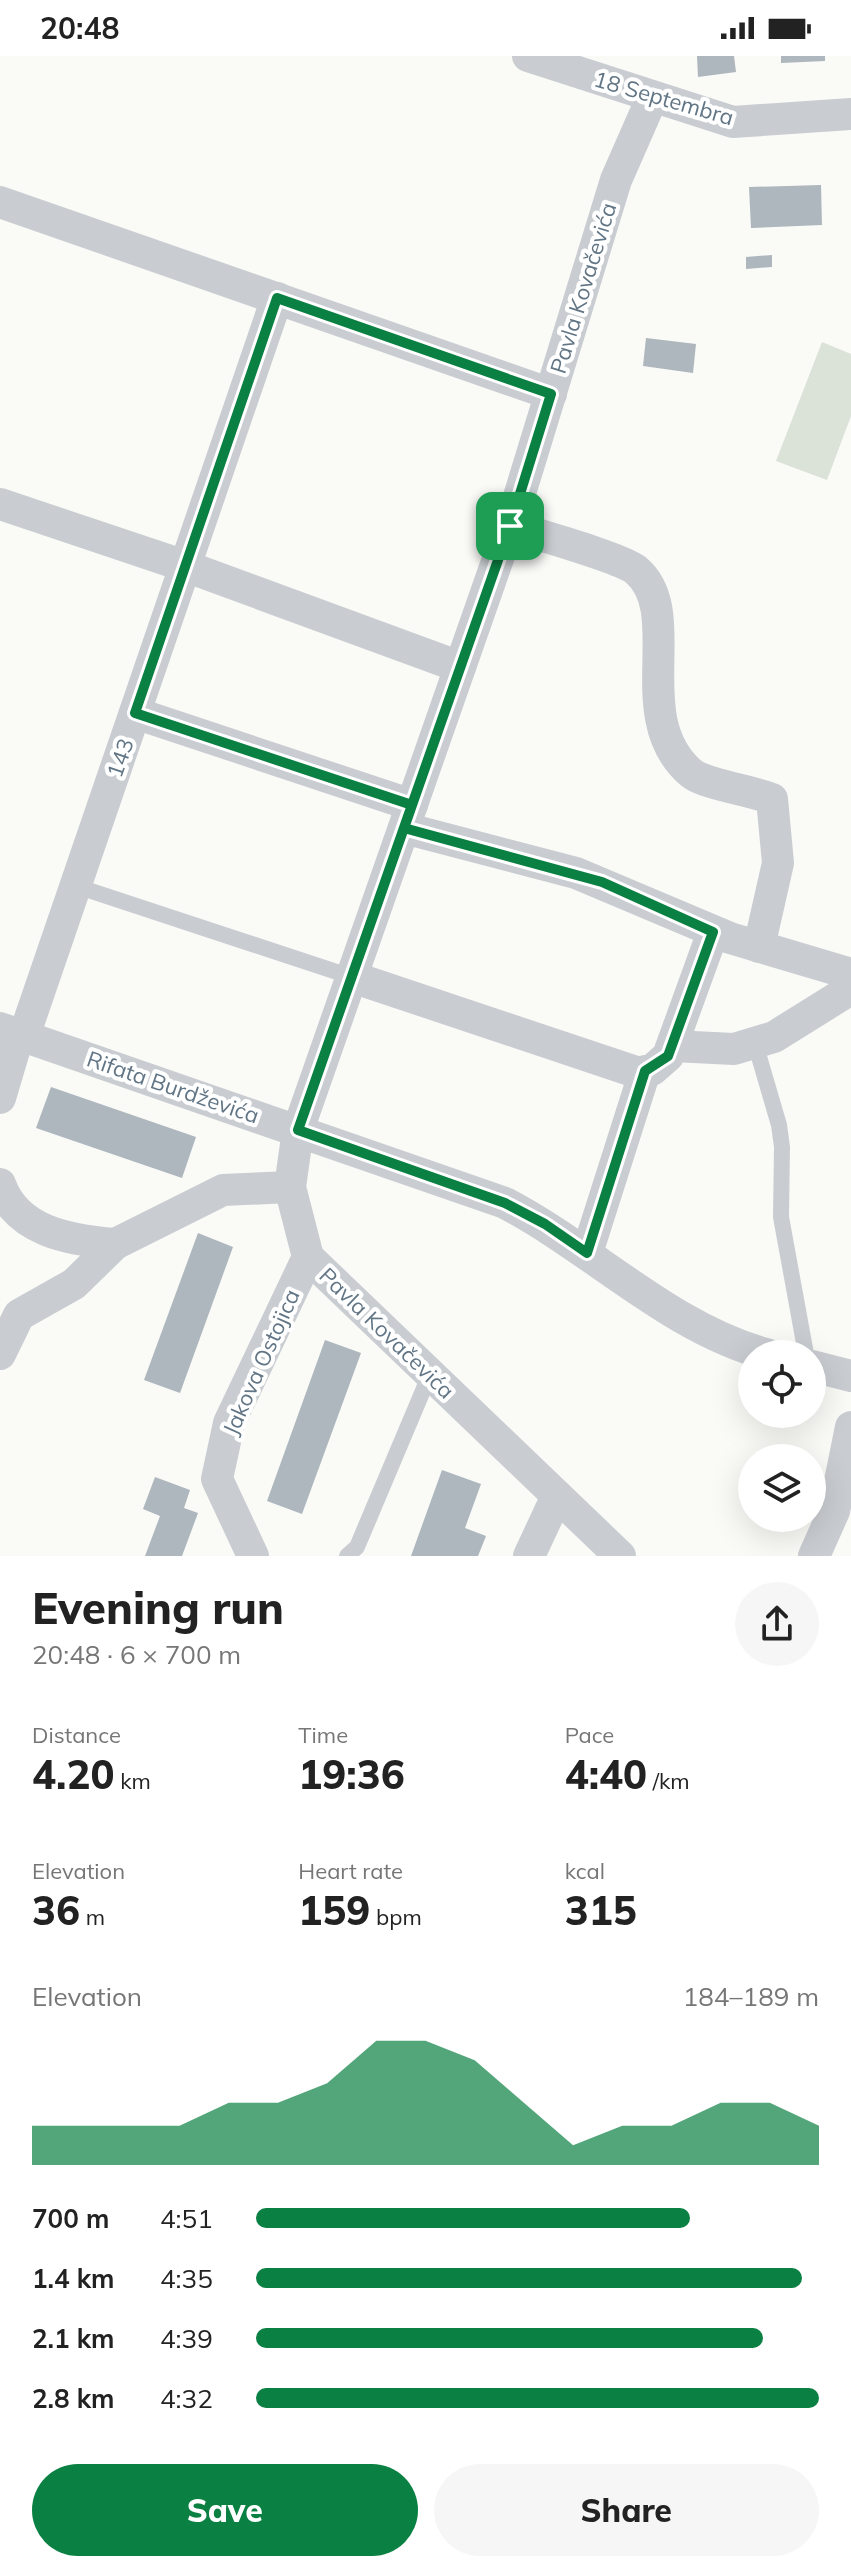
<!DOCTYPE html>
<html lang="en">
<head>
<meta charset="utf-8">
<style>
	:root { --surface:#fff; --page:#f6f6f6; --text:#222; --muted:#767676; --accent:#0b8043 }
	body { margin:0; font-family:Mulish,sans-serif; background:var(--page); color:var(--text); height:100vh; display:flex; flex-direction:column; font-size:30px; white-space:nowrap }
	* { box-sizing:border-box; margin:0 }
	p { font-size:26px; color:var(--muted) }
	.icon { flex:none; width:44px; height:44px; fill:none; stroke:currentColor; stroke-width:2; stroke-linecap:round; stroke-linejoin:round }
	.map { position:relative; height:1500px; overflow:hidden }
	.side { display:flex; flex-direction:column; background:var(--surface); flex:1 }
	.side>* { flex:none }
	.tools { position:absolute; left:738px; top:1284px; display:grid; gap:16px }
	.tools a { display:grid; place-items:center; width:88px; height:88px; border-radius:50%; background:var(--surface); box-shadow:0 8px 32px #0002; font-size:40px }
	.pin { position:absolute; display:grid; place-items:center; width:68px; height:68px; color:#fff; margin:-34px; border-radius:16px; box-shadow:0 4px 12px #0006 }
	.round { display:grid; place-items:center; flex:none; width:84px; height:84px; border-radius:42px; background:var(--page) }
	.head { display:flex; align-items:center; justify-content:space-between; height:136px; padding:0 32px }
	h1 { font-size:44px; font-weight:800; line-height:60px }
	.stats { display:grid; grid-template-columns:repeat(3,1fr); gap:12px; height:136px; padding:8px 32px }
	.stats div { display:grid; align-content:center }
	.stats b { font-size:40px; font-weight:800 }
	.stats small { font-size:22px; font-weight:400 }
	.stats p { font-size:22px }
	.chart { height:224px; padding:16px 32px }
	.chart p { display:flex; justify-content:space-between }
	.chart svg { width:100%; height:144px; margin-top:8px; fill:var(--accent); opacity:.7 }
	.cta { display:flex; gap:16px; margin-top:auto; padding:16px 32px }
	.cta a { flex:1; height:92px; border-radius:48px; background:var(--accent); color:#fff; font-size:32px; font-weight:800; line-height:92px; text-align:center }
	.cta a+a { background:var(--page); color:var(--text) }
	ul { padding:0 32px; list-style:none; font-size:26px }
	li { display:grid; grid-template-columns:128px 96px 1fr; align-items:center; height:60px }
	li i { height:20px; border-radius:10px; background:var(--accent) }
	.status { display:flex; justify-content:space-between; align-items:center; height:56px; padding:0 40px; background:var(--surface); direction:ltr }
	.status svg { height:22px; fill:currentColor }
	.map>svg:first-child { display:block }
</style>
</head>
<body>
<div class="status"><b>20:48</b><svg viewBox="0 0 49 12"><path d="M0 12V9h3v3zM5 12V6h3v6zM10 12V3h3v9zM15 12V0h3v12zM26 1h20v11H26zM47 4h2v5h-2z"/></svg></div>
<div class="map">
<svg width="851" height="1500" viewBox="0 0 851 1500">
	<rect width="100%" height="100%" fill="#fafaf7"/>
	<!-- green -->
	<path fill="#dbe2d8" d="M822 286 851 298V360L827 424 776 405Z"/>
	<!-- building -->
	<g fill="#adb7bd">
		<path d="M697 0H734L736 16 698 21Z"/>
		<path d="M781 0H825V5L781 7Z"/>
		<path d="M821 129 822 169 751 172 749 131Z"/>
		<path d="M772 199V211L746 213V201Z"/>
		<path d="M646 282 696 288 693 317 643 310Z"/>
		<path d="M51 1031 196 1081 182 1122 36 1072Z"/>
		<path d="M198 1177 233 1191 180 1337 144 1324Z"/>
		<path d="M325 1284 361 1297 302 1458 267 1445Z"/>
		<path d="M442 1414 481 1428 465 1472 486 1480 478 1500H411Z"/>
		<path d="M155 1421 190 1434 184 1452 198 1457 182 1500H145L160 1460 143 1453Z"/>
	</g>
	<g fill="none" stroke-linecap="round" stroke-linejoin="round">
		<!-- service -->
		<g stroke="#c9cdd1" stroke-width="16">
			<path d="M76 830 352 921"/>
			<path d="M755 987 779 1069 782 1091 781 1161 806 1298"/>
			<path d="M347 1500 357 1491 430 1318"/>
		</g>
		<!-- minor -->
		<g stroke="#c9cdd1" stroke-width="32">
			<path d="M528 0 733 66 851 58"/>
			<path d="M0 146 551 338"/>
			<path d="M0 448 185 510 460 611"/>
			<path d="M510 470C535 478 619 501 636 514 687 557 626 661 691 717 706 729 751 734 772 743L778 807 759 891"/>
			<path d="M135 657 412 749"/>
			<path d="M404 772 576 817 730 882 851 918"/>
			<path d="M352 921 639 1017 652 1014 668 1000 713 876"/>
			<path d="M0 972 505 1147C593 1193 670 1272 766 1298"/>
			<path d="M24 980 277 242"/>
			<path d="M673 990 734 993 774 981 851 933"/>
			<path d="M0 1042 19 978"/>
			<path d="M0 1128C17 1176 70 1184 115 1188"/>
			<path d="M587 1197 645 1015"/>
			<path d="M0 1298 19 1259 74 1228 115 1188 223 1134 290 1131"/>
			<path d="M812 1310 851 1320"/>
			<path d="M253 1500 217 1423 229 1367 308 1201"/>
			<path d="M529 1500 557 1440"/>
			<path d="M620 1500 308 1201 290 1131 298 1074 514 457 616 124 652 42"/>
			<path d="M814 1500 834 1455 851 1371"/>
		</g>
	</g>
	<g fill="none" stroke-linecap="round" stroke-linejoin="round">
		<defs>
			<path id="route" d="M510 470 412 749C374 857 336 966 298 1074L505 1147 545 1168 587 1197 645 1015 668 1000 713 876 602 826 404 772 412 749 135 657 277 242 551 338 510 470"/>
		</defs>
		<!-- route casing -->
		<use href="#route" stroke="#fff" stroke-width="16"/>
		<!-- route -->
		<use href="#route" stroke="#0b8043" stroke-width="10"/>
	</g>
	<g text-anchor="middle" stroke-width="8" stroke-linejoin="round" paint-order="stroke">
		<!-- street labels -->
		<g font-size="22" fill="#617585" stroke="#fff">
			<text transform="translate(664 42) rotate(16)" y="8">18 Septembra</text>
			<text transform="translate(583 232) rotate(-73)" y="8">Pavla Kovačevića</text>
			<text transform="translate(120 702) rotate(-71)" y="8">143</text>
			<text transform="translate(173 1031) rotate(19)" y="8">Rifata Burdževića</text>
			<text transform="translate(387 1277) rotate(44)" y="8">Pavla Kovačevića</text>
			<text transform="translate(261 1306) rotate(-66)" y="8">Jakova Ostojica</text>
		</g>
	</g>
</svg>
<div class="tools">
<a><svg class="icon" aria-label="locate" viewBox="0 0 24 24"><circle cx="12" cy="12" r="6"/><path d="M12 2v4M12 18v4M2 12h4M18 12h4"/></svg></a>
<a><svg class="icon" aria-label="layers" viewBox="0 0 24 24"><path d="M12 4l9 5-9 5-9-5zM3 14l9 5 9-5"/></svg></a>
</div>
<div class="pin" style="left:510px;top:470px;background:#1e9e55"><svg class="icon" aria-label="arrive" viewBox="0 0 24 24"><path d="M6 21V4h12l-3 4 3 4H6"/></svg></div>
</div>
<section class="side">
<div class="head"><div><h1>Evening run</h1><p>20:48 · 6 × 700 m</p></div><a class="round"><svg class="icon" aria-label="share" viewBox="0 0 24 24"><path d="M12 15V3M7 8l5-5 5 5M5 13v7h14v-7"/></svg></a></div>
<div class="stats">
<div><p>Distance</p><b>4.20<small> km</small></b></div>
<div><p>Time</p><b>19:36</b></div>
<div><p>Pace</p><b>4:40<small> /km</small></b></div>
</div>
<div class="stats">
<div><p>Elevation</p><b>36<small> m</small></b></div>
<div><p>Heart rate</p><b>159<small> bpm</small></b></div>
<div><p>kcal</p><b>315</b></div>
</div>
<div class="chart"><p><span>Elevation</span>184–189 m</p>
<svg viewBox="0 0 160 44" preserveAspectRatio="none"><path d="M0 44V32L10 32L20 32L30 32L40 25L50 25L60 19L70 6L80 6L90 12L100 25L110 38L120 32L130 32L140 25L150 25L160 32V44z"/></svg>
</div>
<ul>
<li><b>700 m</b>4:51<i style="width:77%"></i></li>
<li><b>1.4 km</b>4:35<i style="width:97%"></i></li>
<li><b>2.1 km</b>4:39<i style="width:90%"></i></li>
<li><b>2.8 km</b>4:32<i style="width:100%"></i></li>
</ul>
<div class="cta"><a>Save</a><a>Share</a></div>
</section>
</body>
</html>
